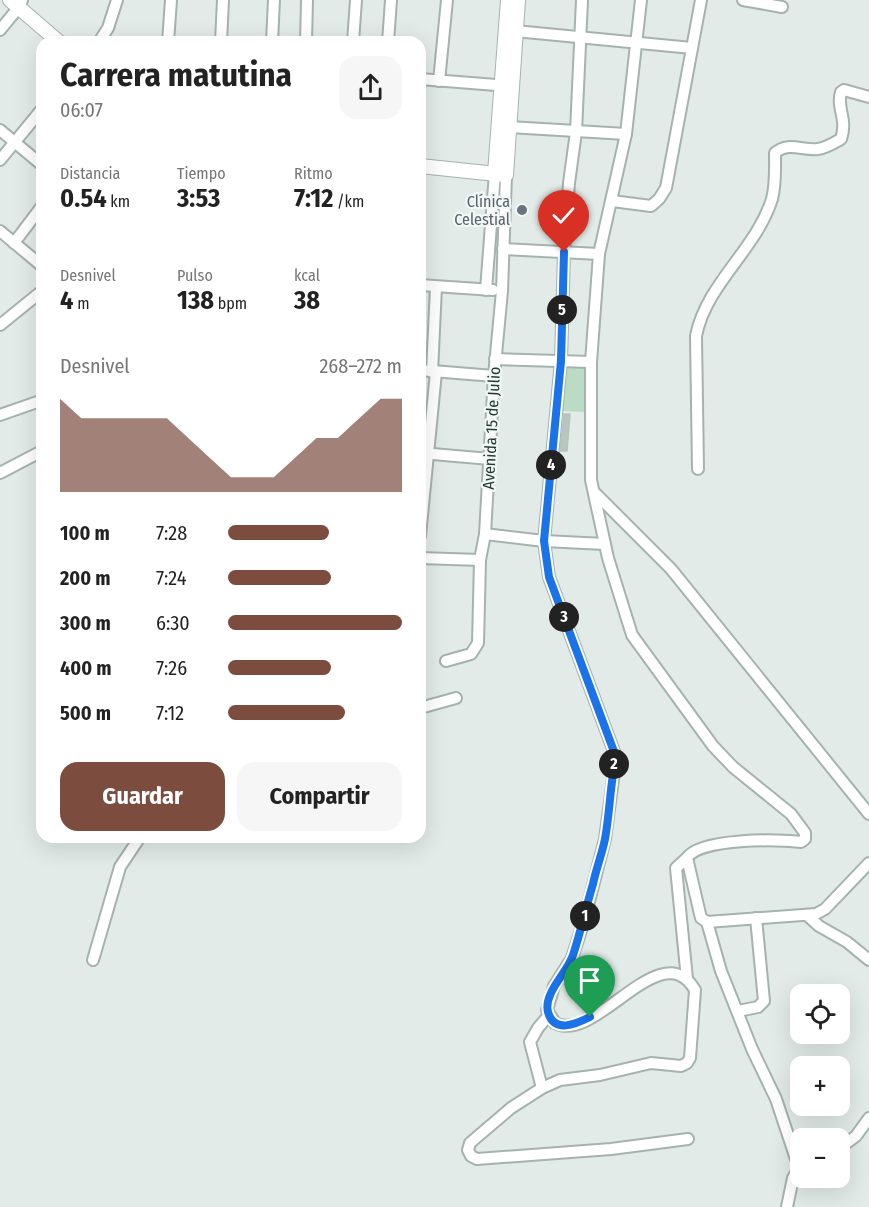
<!DOCTYPE html>
<html lang="es">
<head>
<meta charset="utf-8">
<style>
	:root { --surface:#fff; --page:#f6f6f6; --text:#222; --muted:#767676; --accent:#7c4d3f }
	body { margin:0; font-family:"Fira Sans Condensed",sans-serif; background:var(--page); color:var(--text); height:100vh; display:flex; flex-direction:column; font-size:22px; white-space:nowrap }
	* { box-sizing:border-box; margin:0 }
	p { font-size:20px; color:var(--muted) }
	.icon { flex:none; width:33px; height:33px; fill:none; stroke:currentColor; stroke-width:2; stroke-linecap:round; stroke-linejoin:round }
	.map { position:relative; flex:1; overflow:hidden }
	.side { position:absolute; left:36px; top:36px; width:390px; height:807px; display:flex; flex-direction:column; background:var(--surface); border-radius:18px; box-shadow:0 6px 24px #0002 }
	.side>* { flex:none }
	.fabs { position:absolute; left:790px; top:984px; display:grid; gap:12px }
	.fabs a { display:grid; place-items:center; width:60px; height:60px; border-radius:12px; background:var(--surface); box-shadow:0 6px 24px #0002; font-size:30px }
	.pin { position:absolute; display:grid; place-items:center; width:51px; height:51px; color:#fff; margin:-62px -26px; border-radius:50% 50% 50% 0; rotate:-45deg; box-shadow:0 0 6px #0007 }
	.pin .icon { rotate:45deg }
	.km { position:absolute; width:30px; height:30px; margin:-15px; border-radius:50%; background:#222; color:#fff; font-size:16px; line-height:30px; text-align:center }
	.round { display:grid; place-items:center; flex:none; width:63px; height:63px; border-radius:18px; background:var(--page) }
	.summary { display:flex; align-items:center; justify-content:space-between; height:102px; padding:0 24px }
	h1 { font-size:33px; font-weight:700; line-height:45px }
	.stats { display:grid; grid-template-columns:repeat(3,1fr); gap:9px; height:102px; padding:6px 24px }
	.stats div { display:grid; align-content:center }
	.stats b { font-size:26px; font-weight:700 }
	.stats small { font-size:16px; font-weight:400 }
	.stats p { font-size:16px }
	.chart { height:168px; padding:12px 24px }
	.chart p { display:flex; justify-content:space-between }
	.chart svg { width:100%; height:108px; margin-top:6px; fill:var(--accent); opacity:.7 }
	.button { display:flex; gap:12px; margin-top:auto; padding:12px 24px }
	.button a { flex:1; height:69px; border-radius:18px; background:var(--accent); color:#fff; font-size:24px; font-weight:700; line-height:69px; text-align:center }
	.button a+a { background:var(--page); color:var(--text) }
	ul { padding:0 24px; list-style:none; font-size:20px }
	li { display:grid; grid-template-columns:96px 72px 1fr; align-items:center; height:45px }
	li i { height:15px; border-radius:8px; background:var(--accent) }
	.map>svg:first-child { display:block }
</style>
</head>
<body>
<div class="map">
<svg width="869" height="1207" viewBox="0 0 869 1207">
	<rect width="100%" height="100%" fill="#e2ebe7"/>
	<!-- green -->
	<path fill="#bcdbc4" d="M564 366 589 367 585 412 560 411Z"/>
	<!-- building -->
	<path fill="#b8c6c0" stroke="#b5c4be" stroke-width="1.5" d="M564 414H570L567 451H560Z"/>
	<g fill="none" stroke-linecap="round" stroke-linejoin="round">
		<defs>
			<g id="minor">
				<path d="M582 0 576 132 569 183 564 252 561 361 544 541 549 577 616 757 605 839 584 921 572 958 554 986 547 1010 555 1023C596 1045 661 932 695 990L690 1058 687 1063 681 1066 651 1063 600 1075 560 1080 542 1088 511 1108 470 1143 468 1150 471 1156 477 1159 611 1149 688 1139"/>
				<path d="M641 0 626 134 599 254 591 362V480L608 558 632 635 713 746 733 767 791 814 805 833V839L801 842C779 839 699 838 687 858L700 914 701 918 707 922 816 914 825 909 869 863"/>
				<path d="M743 0 782 7"/>
				<path d="M0 30 19 7 22 0"/>
				<path d="M515 31 692 48"/>
				<path d="M99 42 108 28 117 0"/>
				<path d="M168 42 171 0"/>
				<path d="M221 42 223 0"/>
				<path d="M272 42 274 0"/>
				<path d="M306 42 307 0"/>
				<path d="M353 42 356 0"/>
				<path d="M388 42 391 0"/>
				<path d="M420 79 509 86"/>
				<path d="M439 81 447 0"/>
				<path d="M509 127 626 134"/>
				<path d="M0 130 42 165"/>
				<path d="M0 160 42 109"/>
				<path d="M612 201 651 206 659 199 666 188 701 0"/>
				<path d="M0 231 42 266"/>
				<path d="M14 243 42 206"/>
				<path d="M503 249 599 254"/>
				<path d="M420 285 493 290"/>
				<path d="M486 290 495 173"/>
				<path d="M0 325 42 291"/>
				<path d="M495 359 591 362"/>
				<path d="M420 370 494 376"/>
				<path d="M432 372 436 287"/>
				<path d="M0 415 40 401"/>
				<path d="M421 453 490 459"/>
				<path d="M698 469 696 336C706 284 756 250 772 199 776 184 775 168 775 153 788 141 803 151 818 149 826 148 834 143 841 139 848 119 836 108 841 92L844 90 869 97"/>
				<path d="M0 473 42 451"/>
				<path d="M595 493 671 569 869 814"/>
				<path d="M485 534 544 541 605 544"/>
				<path d="M420 536 436 372"/>
				<path d="M420 558 480 560"/>
				<path d="M446 661 471 654 478 643 480 560 485 534 494 376 502 291 506 175"/>
				<path d="M420 708 456 698"/>
				<path d="M687 858 676 868 687 979"/>
				<path d="M808 916 819 926 847 942 869 960"/>
				<path d="M707 922 721 971 752 1049 776 1099 799 1168 801 1167"/>
				<path d="M93 960 120 867 140 837"/>
				<path d="M738 1011 758 1007 764 1001 756 918"/>
				<path d="M542 1088 530 1042 538 1028 549 1015"/>
				<path d="M840 1148 856 1136 869 1118"/>
				<path d="M787 1207 793 1178 799 1168"/>
			</g>
			<g id="tertiary">
				<path d="M10 0 59 42"/>
				<path d="M420 166 506 175 518 0"/>
				<path d="M495 173 508 0"/>
			</g>
		</defs>
		<!-- minor casing -->
		<use href="#minor" stroke="#a5b3ae" stroke-width="14"/>
		<!-- tertiary casing -->
		<use href="#tertiary" stroke="#a5b3ae" stroke-width="16"/>
		<!-- minor -->
		<use href="#minor" stroke="#fff" stroke-width="10"/>
		<!-- tertiary -->
		<use href="#tertiary" stroke="#fff" stroke-width="14"/>
	</g>
	<g fill="none" stroke-linecap="round" stroke-linejoin="round">
		<defs>
			<path id="route" d="M564 252 561 361 544 541 549 577 616 757C610 784 610 812 605 839 602 854 596 869 593 884 586 907 581 931 573 955 568 972 543 993 548 1012 554 1034 576 1024 590 1017"/>
		</defs>
		<!-- route casing -->
		<use href="#route" stroke="#fff" stroke-width="12"/>
		<!-- route -->
		<use href="#route" stroke="#1a73e8" stroke-width="8"/>
	</g>
	<!-- markers -->
	<circle fill="#6b7280" stroke="#f2f8f5" stroke-width="2" cx="522" cy="210" r="6"/>
	<g text-anchor="middle" stroke-width="4.5" stroke-linejoin="round" paint-order="stroke">
		<!-- worship labels -->
		<g font-size="16" fill="#5b616d" stroke="#f2f8f5" text-anchor="end">
			<text x="510" y="207">Clínica<tspan x="510" dy="18">Celestial</tspan></text>
		</g>
		<!-- street labels -->
		<g font-size="16" fill="#233b34" stroke="#f2f8f5">
			<text transform="translate(491 428) rotate(-87)" y="6">Avenida 15 de Julio</text>
		</g>
	</g>
</svg>
<div class="fabs">
<a><svg class="icon" aria-label="locate" viewBox="0 0 24 24"><circle cx="12" cy="12" r="6"/><path d="M12 2v4M12 18v4M2 12h4M18 12h4"/></svg></a>
<a>+</a>
<a>−</a>
</div>
<div class="pin" style="left:590px;top:1017px;background:#1e9e55"><svg class="icon" aria-label="arrive" viewBox="0 0 24 24"><path d="M6 21V4h12l-3 4 3 4H6"/></svg></div>
<div class="pin" style="left:564px;top:252px;background:#d93025"><svg class="icon" aria-label="check" viewBox="0 0 24 24"><path d="M5 12l5 5 9-10"/></svg></div>
<b class="km" style="left:585px;top:916px">1</b>
<b class="km" style="left:614px;top:764px">2</b>
<b class="km" style="left:564px;top:617px">3</b>
<b class="km" style="left:551px;top:465px">4</b>
<b class="km" style="left:562px;top:310px">5</b>
<section class="side">
<div class="summary"><div><h1>Carrera matutina</h1><p>06:07</p></div><a class="round"><svg class="icon" aria-label="share" viewBox="0 0 24 24"><path d="M12 15V3M7 8l5-5 5 5M5 13v7h14v-7"/></svg></a></div>
<div class="stats">
<div><p>Distancia</p><b>0.54<small> km</small></b></div>
<div><p>Tiempo</p><b>3:53</b></div>
<div><p>Ritmo</p><b>7:12<small> /km</small></b></div>
</div>
<div class="stats">
<div><p>Desnivel</p><b>4<small> m</small></b></div>
<div><p>Pulso</p><b>138<small> bpm</small></b></div>
<div><p>kcal</p><b>38</b></div>
</div>
<div class="chart"><p><span>Desnivel</span>268–272 m</p>
<svg viewBox="0 0 160 44" preserveAspectRatio="none"><path d="M0 44V6L10 14L20 14L30 14L40 14L50 14L60 22L70 30L80 38L90 38L100 38L110 30L120 22L130 22L140 14L150 6L160 6V44z"/></svg>
</div>
<ul>
<li><b>100 m</b>7:28<i style="width:58%"></i></li>
<li><b>200 m</b>7:24<i style="width:59%"></i></li>
<li><b>300 m</b>6:30<i style="width:100%"></i></li>
<li><b>400 m</b>7:26<i style="width:59%"></i></li>
<li><b>500 m</b>7:12<i style="width:67%"></i></li>
</ul>
<div class="button"><a>Guardar</a><a>Compartir</a></div>
</section>
</div>
</body>
</html>
